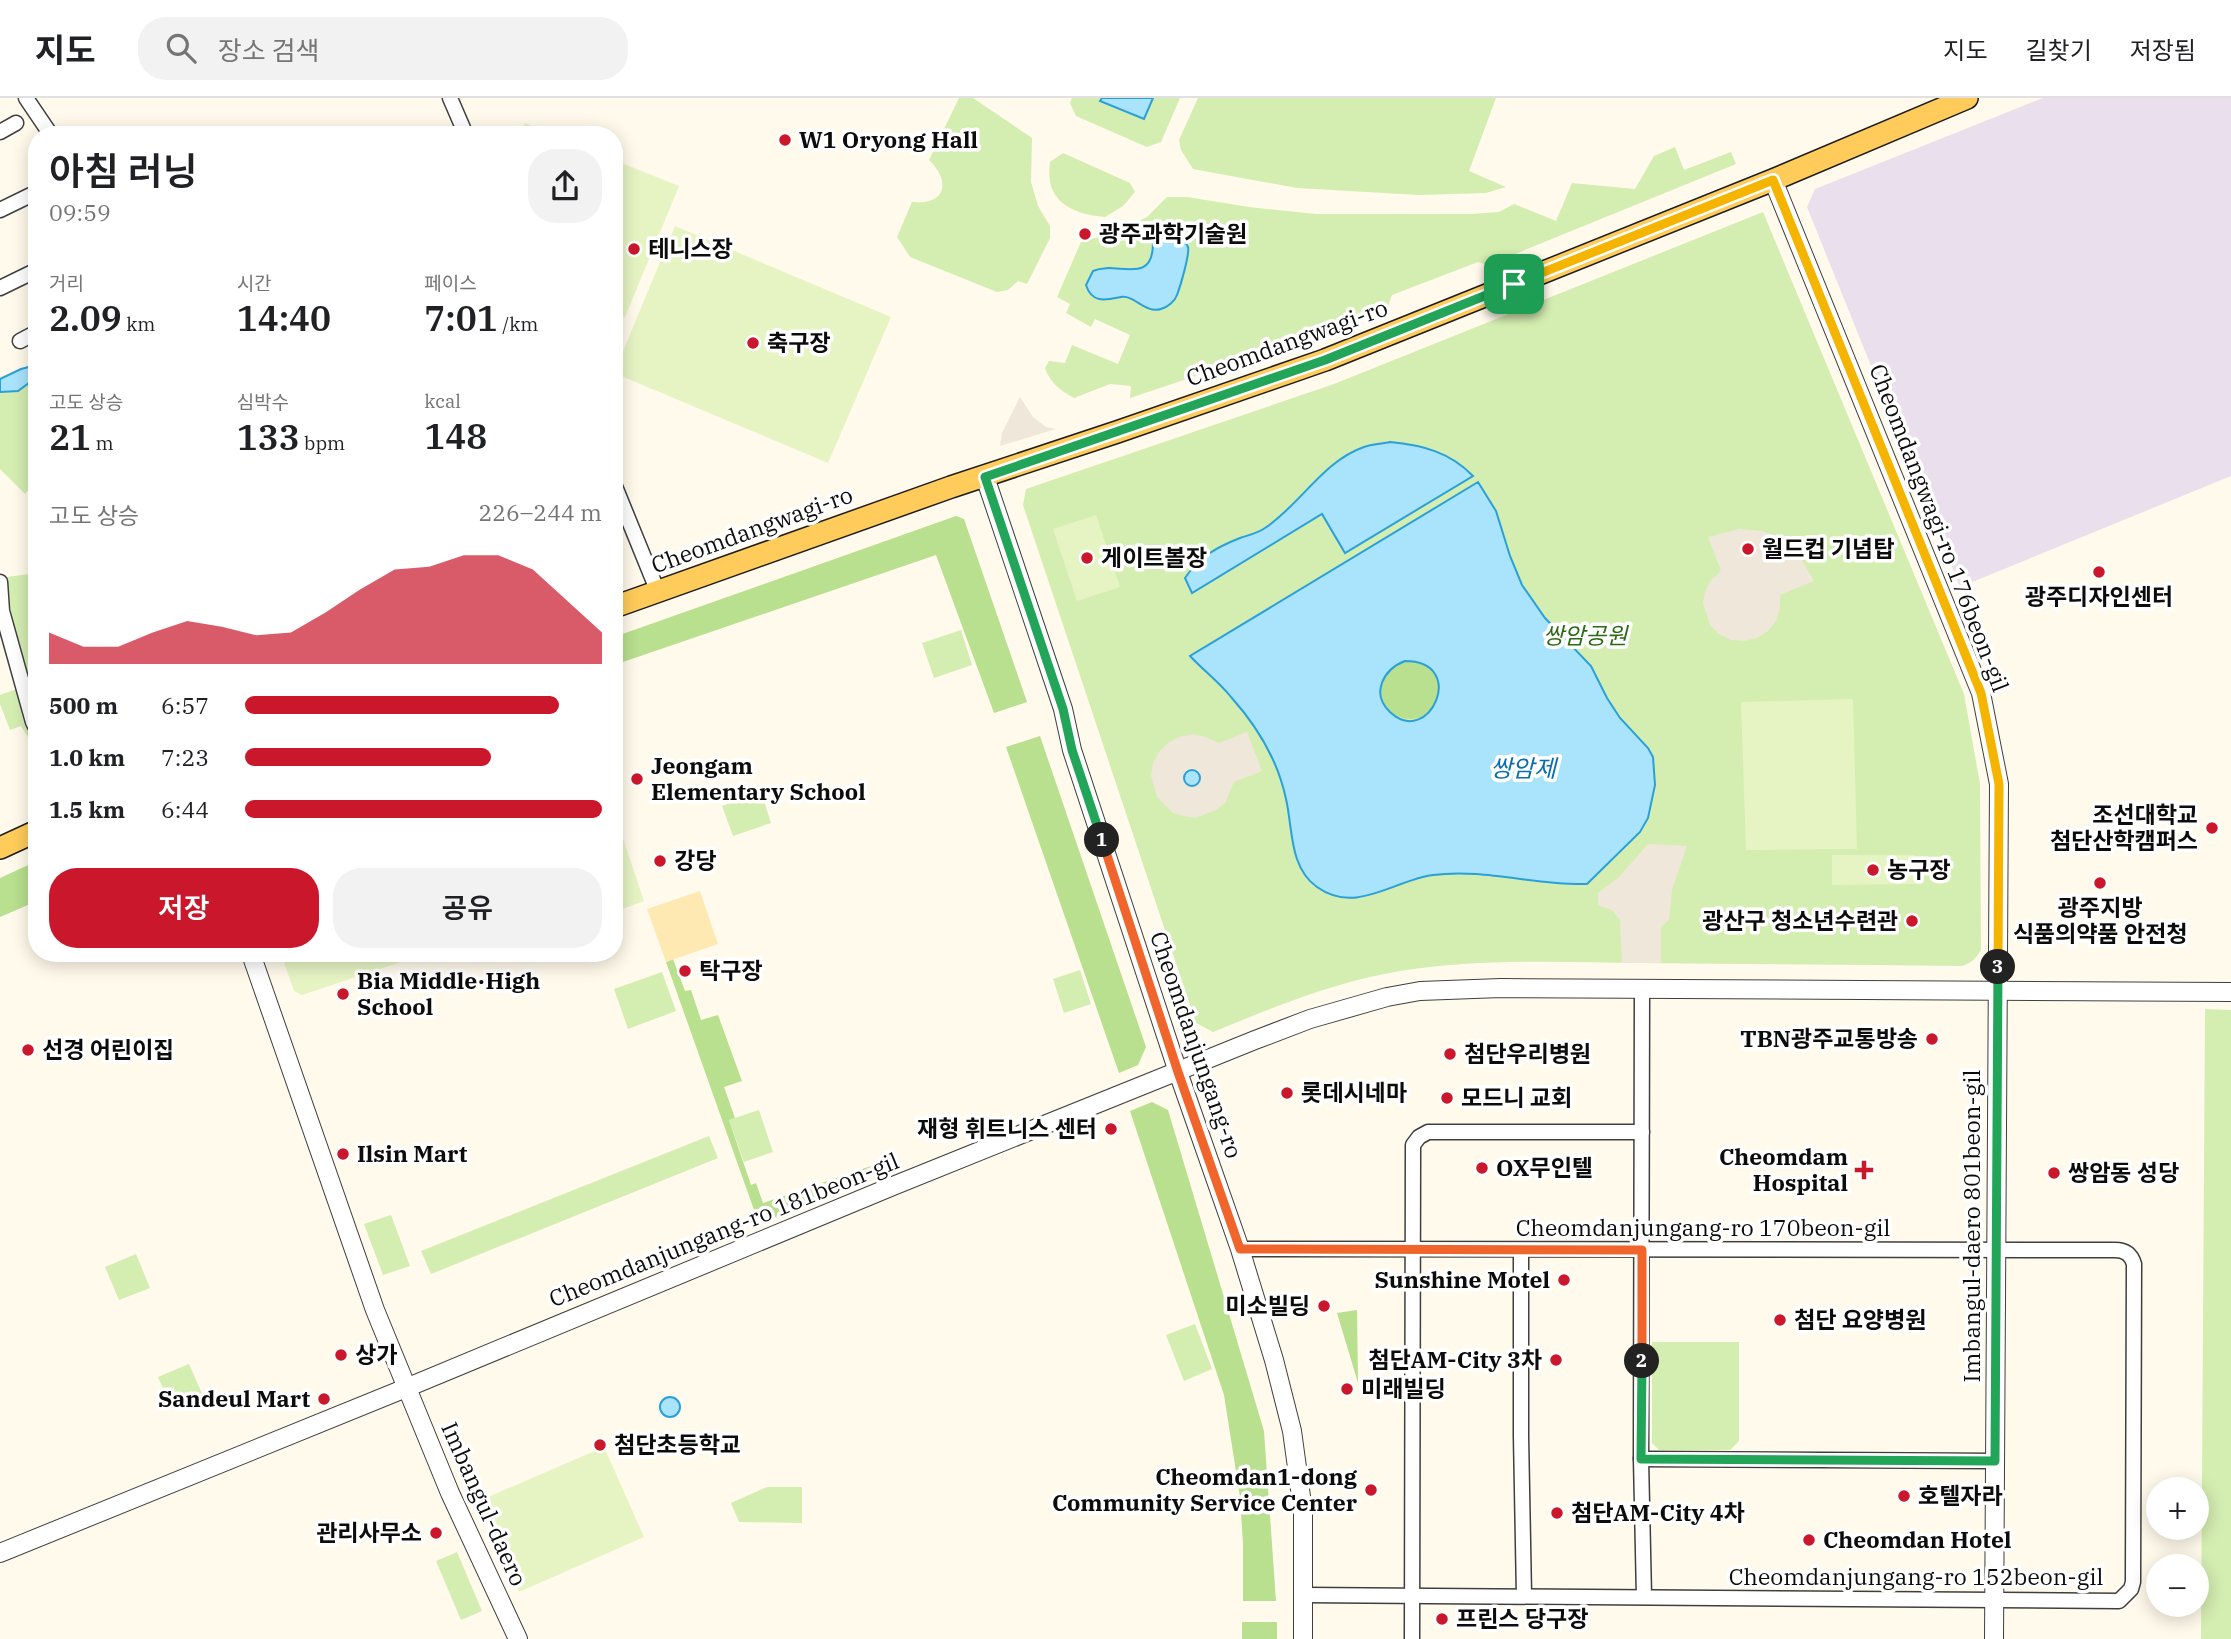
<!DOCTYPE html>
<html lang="ko">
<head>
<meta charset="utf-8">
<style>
	:root { --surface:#fff; --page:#f2f2f2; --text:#202124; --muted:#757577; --line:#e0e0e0; --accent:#ca172b }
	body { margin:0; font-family:"IBM Plex Serif","Noto Sans KR",serif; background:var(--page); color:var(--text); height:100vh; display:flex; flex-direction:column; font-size:26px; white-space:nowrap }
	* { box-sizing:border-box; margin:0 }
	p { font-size:23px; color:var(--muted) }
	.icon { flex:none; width:38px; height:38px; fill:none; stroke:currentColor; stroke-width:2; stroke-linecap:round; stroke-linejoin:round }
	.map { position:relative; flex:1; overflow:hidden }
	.side { position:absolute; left:28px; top:28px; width:595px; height:836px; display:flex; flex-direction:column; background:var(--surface); border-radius:28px; box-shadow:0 4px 18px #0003 }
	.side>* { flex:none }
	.fabs { position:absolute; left:2146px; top:1379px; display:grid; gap:14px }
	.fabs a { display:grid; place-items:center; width:63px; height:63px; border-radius:50%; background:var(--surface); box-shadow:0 4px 18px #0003; font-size:35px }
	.pin { position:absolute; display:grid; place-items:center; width:60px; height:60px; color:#fff; margin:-30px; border-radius:14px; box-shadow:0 4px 10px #0006 }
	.km { position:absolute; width:35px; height:35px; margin:-18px; border-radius:50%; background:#222; color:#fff; font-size:19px; line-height:35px; text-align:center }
	.round { display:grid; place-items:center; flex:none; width:74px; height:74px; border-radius:28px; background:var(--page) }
	.overview { display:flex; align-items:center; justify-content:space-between; height:119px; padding:0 21px }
	h1 { font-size:38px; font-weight:600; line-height:52px }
	.figures { display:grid; grid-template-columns:repeat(3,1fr); gap:10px; height:119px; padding:7px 21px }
	.figures div { display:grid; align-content:center }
	.figures b { font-size:35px; font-weight:600 }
	.figures small { font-size:19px; font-weight:400 }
	.figures p { font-size:19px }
	.chart { height:196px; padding:14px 21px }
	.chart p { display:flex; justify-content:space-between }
	.chart svg { width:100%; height:126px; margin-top:7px; fill:var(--accent); opacity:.7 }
	.cta { display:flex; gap:14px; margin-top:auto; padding:14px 21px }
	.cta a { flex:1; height:80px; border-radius:28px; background:var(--accent); color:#fff; font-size:28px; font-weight:600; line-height:80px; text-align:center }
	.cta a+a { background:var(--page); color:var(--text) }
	ul { padding:0 21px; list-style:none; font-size:23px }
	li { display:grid; grid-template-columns:112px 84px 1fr; align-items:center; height:52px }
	li i { height:18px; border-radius:9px; background:var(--accent) }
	header { display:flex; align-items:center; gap:42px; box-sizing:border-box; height:98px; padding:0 35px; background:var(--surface); border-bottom:2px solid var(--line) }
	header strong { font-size:33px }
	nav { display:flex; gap:38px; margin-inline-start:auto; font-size:24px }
	.search { width:490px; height:63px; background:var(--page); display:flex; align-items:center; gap:18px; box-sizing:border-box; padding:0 24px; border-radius:28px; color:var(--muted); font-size:26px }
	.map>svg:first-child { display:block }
</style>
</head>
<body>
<header>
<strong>지도</strong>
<div class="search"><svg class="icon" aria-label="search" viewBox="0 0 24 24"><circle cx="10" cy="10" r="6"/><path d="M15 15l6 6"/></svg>장소 검색</div>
<nav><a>지도</a><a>길찾기</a><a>저장됨</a></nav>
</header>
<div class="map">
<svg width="2231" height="1541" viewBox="0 0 2231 1541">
	<rect width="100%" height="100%" fill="#fffaeb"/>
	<!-- industrial -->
	<path fill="#eadfec" d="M2043 0H2231V378L1960 489 1807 109 1815 91Z"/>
	<!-- green -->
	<g fill="#d4edb1">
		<path d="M959 0H973L1032 40 1031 84 1038 108 1050 128V140L1027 186 1018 183 1008 192 997 194 910 159 897 139 912 104C945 108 952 84 929 62Z"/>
		<path d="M1072 0H1180L1161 44 1147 49 1076 18 1070 5Z"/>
		<path d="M1198 0H1496L1469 73 1506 89 1486 95 1419 97 1297 90 1193 71 1181 52 1179 42Z"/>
		<path d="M1675 49 1684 72 1731 54 1736 66 1488 167 1478 164 1392 197 1388 208 1315 238 1130 300 1131 288 1110 286 1074 300C1061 293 1050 285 1045 270L1049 263 1065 265 1072 247 1118 266 1130 237 1095 221 1091 229 1066 215 1070 206 1057 199 1081 144 1118 133 1147 119 1167 99H1187L1249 109 1316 116H1471L1499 114 1514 106 1556 123 1572 85 1635 91 1654 58Z"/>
		<path d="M1063 55 1130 85 1135 94 1123 108 1105 119C1071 116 1044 103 1050 64Z"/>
		<path d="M1763 114 1964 596 1980 686 1981 852C1976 860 1972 865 1962 868 1856 867 1750 866 1644 865 1562 864 1480 860 1400 873 1334 884 1274 909 1213 934L1196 925 1023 407 1026 391 1334 286Z"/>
		<path d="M37 264V382L25 396 0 371V279Z"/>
		<path d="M37 475V611H35C33 600 29 590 26 579 16 546 10 514 7 479Z"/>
		<path d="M961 532 972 567 934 580 922 545Z"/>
		<path d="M14 592H16L25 628 37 646V654L21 628 10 632 0 606V597Z"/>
		<path d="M761 694 771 725 733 738 722 708Z"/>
		<path d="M1080 872 1091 906 1064 915 1053 881Z"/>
		<path d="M662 874 676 913 628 931 614 891Z"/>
		<path d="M2205 911 2231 912V1541H2201Z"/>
		<path d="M759 1012 773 1054 744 1064 729 1022Z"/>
		<path d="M709 1038 718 1060 431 1176 421 1153Z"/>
		<path d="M391 1117 410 1168 383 1177 364 1126Z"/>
		<path d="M136 1156 150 1190 119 1202 105 1169Z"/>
		<path d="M1195 1226 1212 1271 1184 1283 1166 1237Z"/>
		<path d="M1652 1244H1739V1343L1730 1352H1659L1652 1345Z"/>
		<path d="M189 1266 203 1298 172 1311 158 1279Z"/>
		<path d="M767 1389H802V1425L739 1424 731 1405Z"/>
		<path d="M457 1454 482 1513 461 1522 436 1463Z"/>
	</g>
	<!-- forest -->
	<g fill="#b8e08f">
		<path d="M956 418 964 421 1027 604 994 615 936 457 620 565 614 569V539Z"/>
		<circle cx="1410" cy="592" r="29"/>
		<path d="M1040 638 1146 949 1138 967 1119 975 1006 649Z"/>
		<path d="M37 763V803L0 819V780Z"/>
		<path d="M673 861 685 893 691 892 701 922 718 917 742 983 724 989 735 1020 729 1022 751 1087 756 1085 763 1105 874 1067 878 1075 759 1126 666 864Z"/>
		<path d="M1152 1004 1168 1012 1264 1333 1276 1503H1243V1446L1240 1399 1224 1297 1130 1013Z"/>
		<path d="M1357 1212 1358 1285 1337 1215Z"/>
		<rect x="1242" y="1524" width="35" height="17"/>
	</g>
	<!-- sand -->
	<path fill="#ffe9b3" d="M700 793 718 846 666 864 647 811Z"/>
	<!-- pitch -->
	<g fill="#e6f4c4">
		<path d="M525 25 554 37H520Z"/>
		<path d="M614 62 679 88 625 219 614 214Z"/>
		<path d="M675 128 891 219 828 365 614 275Z"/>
		<path d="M1096 417 1120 489 1077 503 1053 431Z"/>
		<path d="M1853 601 1857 751 1746 752 1741 604Z"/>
		<path d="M614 714 644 803 614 814Z"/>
		<path d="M1832 757H1914V786L1832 787Z"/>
		<path d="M281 856H425L302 897 294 893Z"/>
		<path d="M604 1349 644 1439 519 1494 479 1403Z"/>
	</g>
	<!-- plaza -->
	<g fill="#efe8da">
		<path d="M1020 299 1033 319 1046 329 1056 331 1000 348 1002 335Z"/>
		<path d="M1739 431 1763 433 1776 439 1800 459 1814 483 1780 497V510L1776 523 1768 533 1757 540 1744 543 1731 542 1719 536 1710 527 1703 505 1705 494 1710 483 1721 473 1708 439Z"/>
		<path d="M1247 634 1262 673 1234 684 1225 705 1216 712 1195 720 1184 718 1173 715 1157 699 1151 678 1153 665 1159 654 1168 645 1179 639 1193 636 1206 639 1219 645Z"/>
		<path d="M1648 746 1687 748 1672 792 1669 822 1661 829V865H1622L1620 822 1612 812 1598 807V795L1618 780Z"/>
	</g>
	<!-- water -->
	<g fill="#aae3fc" stroke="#2aa0db" stroke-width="2" fill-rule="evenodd">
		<path d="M1102 0H1153L1144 21 1100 3Z"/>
		<path d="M1173 135C1180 137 1185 142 1188 149 1190 156 1180 189 1177 197 1175 203 1168 209 1161 211 1145 216 1135 197 1121 199 1106 202 1092 206 1086 187L1093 173C1116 162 1153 189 1153 145Z"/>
		<path d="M37 267V279L18 293 0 294V281L21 271Z"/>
		<path d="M1390 344C1422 347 1450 354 1473 378L1345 455 1322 416 1192 495 1185 480C1199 459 1217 449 1240 440 1249 437 1258 435 1265 430 1300 407 1323 363 1364 349 1372 346 1382 346 1390 344Z"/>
		<path d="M1478 384 1496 413 1510 458 1522 487 1545 520 1591 568 1607 600 1620 620 1648 650 1653 659 1655 687 1648 720 1640 734 1587 786C1536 788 1484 770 1433 777 1394 782 1356 817 1317 789 1289 769 1293 731 1286 701 1278 663 1257 628 1231 599 1219 584 1203 572 1190 558ZM1405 563C1469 563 1429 651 1390 614 1370 595 1384 571 1405 563Z"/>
		<circle cx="1192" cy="680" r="8"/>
		<circle cx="670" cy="1309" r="10"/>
	</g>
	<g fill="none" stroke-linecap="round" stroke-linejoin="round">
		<defs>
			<g id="minor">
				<path d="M26 0 51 37"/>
				<path d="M450 0 466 37"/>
				<path d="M0 34 16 25"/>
				<path d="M0 112 37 94"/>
				<path d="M0 190 37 172"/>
				<path d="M20 243 37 234"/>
				<path d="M614 386 658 494"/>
				<path d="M0 484 2 513 33 624 37 632"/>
				<path d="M1642 890 1641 1361 1644 1499"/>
				<path d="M1240 1151 2115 1152C2125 1152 2131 1156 2134 1166L2133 1484 2131 1491 2119 1503 1304 1497"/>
				<path d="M1521 1153V1338L1524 1498"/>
				<path d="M1641 1361 1995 1363"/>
				<path d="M1412 1541 1413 1047 1419 1039 1428 1034H1642"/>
			</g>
			<g id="tertiary">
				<path d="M1773 82 1981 595 1999 686 1994 1541"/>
				<path d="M985 379 1063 611 1072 652 1178 974 1240 1151 1274 1262 1292 1333 1303 1413V1541"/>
				<path d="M251 856 375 1212 450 1395 518 1541"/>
				<path d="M0 1455 406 1290 893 1088 1255 942 1310 921 1387 899 1420 893 1501 890 2231 894"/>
			</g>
			<g id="primary">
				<path d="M614 509 951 389 1117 334 1325 262 1773 82 1967 0"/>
				<path d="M0 750 37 733"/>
			</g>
		</defs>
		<!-- minor casing -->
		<use href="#minor" stroke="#3f3f3f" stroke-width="17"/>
		<!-- tertiary casing -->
		<use href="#tertiary" stroke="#3f3f3f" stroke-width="20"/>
		<!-- primary casing -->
		<use href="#primary" stroke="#1d1d1d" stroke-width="24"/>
		<!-- minor -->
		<use href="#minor" stroke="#fff" stroke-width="14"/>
		<!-- tertiary -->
		<use href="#tertiary" stroke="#fff" stroke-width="18"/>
		<!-- primary -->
		<use href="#primary" stroke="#ffcc5b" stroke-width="21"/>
	</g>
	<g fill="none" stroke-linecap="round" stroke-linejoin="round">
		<defs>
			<path id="split-1" d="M1102 742 1072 652 1063 611 985 379 1325 262 1514 186"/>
			<path id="split-2" d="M1102 742 1178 974 1240 1151 1642 1152V1263"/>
			<path id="split-3" d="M1642 1263 1641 1361 1995 1363 1998 869"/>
			<path id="split-4" d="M1514 186 1773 82 1981 595 1999 686 1998 869"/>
		</defs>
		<!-- split-1 casing -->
		<use href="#split-1" stroke="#fff" stroke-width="14"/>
		<!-- split-2 casing -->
		<use href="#split-2" stroke="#fff" stroke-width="14"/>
		<!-- split-3 casing -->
		<use href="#split-3" stroke="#fff" stroke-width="14"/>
		<!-- split-4 casing -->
		<use href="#split-4" stroke="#fff" stroke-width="14"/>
		<!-- split-1 -->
		<use href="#split-1" stroke="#22a559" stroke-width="9"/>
		<!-- split-2 -->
		<use href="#split-2" stroke="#f0652b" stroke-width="9"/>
		<!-- split-3 -->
		<use href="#split-3" stroke="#22a559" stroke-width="9"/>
		<!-- split-4 -->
		<use href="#split-4" stroke="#f5b400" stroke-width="9"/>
	</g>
	<!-- markers -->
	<g fill="#ca172b" stroke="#fff" stroke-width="2.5">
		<circle cx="785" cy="42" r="7"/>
		<circle cx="1085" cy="136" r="7"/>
		<circle cx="634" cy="151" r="7"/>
		<circle cx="753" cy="245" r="7"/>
		<circle cx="1748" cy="451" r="7"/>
		<circle cx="1087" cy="460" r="7"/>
		<circle cx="2099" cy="474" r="7"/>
		<circle cx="637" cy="681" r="7"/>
		<circle cx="2212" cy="730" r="7"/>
		<circle cx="660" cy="763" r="7"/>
		<circle cx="1873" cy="772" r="7"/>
		<circle cx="2100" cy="785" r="7"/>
		<circle cx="1912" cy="823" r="7"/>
		<circle cx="685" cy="873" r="7"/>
		<circle cx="343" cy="896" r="7"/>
		<circle cx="1932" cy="941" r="7"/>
		<circle cx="28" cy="952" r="7"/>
		<circle cx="1450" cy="956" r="7"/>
		<circle cx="1287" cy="995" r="7"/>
		<circle cx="1447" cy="1000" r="7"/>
		<circle cx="1111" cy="1031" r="7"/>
		<circle cx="343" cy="1056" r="7"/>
		<circle cx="1482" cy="1070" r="7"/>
		<path d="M1860.5 1061.5h7v7h7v7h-7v7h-7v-7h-7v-7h7z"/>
		<circle cx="2054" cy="1075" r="7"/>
		<circle cx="1564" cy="1182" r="7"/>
		<circle cx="1324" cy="1208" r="7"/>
		<circle cx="1780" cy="1222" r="7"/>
		<circle cx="341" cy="1257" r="7"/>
		<circle cx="1556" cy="1262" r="7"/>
		<circle cx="1347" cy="1291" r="7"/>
		<circle cx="324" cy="1301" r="7"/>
		<circle cx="600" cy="1347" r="7"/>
		<circle cx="1371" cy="1392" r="7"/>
		<circle cx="1904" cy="1398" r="7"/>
		<circle cx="1557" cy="1415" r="7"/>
		<circle cx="436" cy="1435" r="7"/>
		<circle cx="1809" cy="1442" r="7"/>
		<circle cx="1442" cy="1521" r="7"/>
	</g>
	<g text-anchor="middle" stroke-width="7" stroke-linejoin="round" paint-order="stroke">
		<!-- poi labels -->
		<g font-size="23" font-weight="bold" fill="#0c0c0c" stroke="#fff" text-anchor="start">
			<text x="799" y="50">W1 Oryong Hall</text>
			<text x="1099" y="144">광주과학기술원</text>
			<text x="648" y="159">테니스장</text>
			<text x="767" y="253">축구장</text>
			<text x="1762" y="459">월드컵 기념탑</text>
			<text x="1101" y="468">게이트볼장</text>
			<text x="2099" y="507" text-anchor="middle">광주디자인센터</text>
			<text x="651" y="676">Jeongam<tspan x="651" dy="26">Elementary School</tspan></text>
			<text x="2198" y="725" text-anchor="end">조선대학교<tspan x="2198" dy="26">첨단산학캠퍼스</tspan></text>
			<text x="674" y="771">강당</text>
			<text x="1887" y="780">농구장</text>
			<text x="2100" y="818" text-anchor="middle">광주지방<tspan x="2100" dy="26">식품의약품 안전청</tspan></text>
			<text x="1898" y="831" text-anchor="end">광산구 청소년수련관</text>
			<text x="699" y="881">탁구장</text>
			<text x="357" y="891">Bia Middle·High<tspan x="357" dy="26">School</tspan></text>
			<text x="1918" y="949" text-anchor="end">TBN광주교통방송</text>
			<text x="42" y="960">선경 어린이집</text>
			<text x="1464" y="964">첨단우리병원</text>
			<text x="1301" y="1003">롯데시네마</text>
			<text x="1461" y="1008">모드니 교회</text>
			<text x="1097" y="1039" text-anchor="end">재형 휘트니스 센터</text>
			<text x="357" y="1064">Ilsin Mart</text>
			<text x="1848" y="1067" text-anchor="end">Cheomdam<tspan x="1848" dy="26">Hospital</tspan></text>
			<text x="1496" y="1078">OX무인텔</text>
			<text x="2068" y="1083">쌍암동 성당</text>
			<text x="1550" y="1190" text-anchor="end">Sunshine Motel</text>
			<text x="1310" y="1216" text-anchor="end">미소빌딩</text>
			<text x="1794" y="1230">첨단 요양병원</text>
			<text x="355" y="1265">상가</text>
			<text x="1542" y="1270" text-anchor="end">첨단AM-City 3차</text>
			<text x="1361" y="1299">미래빌딩</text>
			<text x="310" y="1309" text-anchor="end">Sandeul Mart</text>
			<text x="614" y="1355">첨단초등학교</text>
			<text x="1357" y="1387" text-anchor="end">Cheomdan1-dong<tspan x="1357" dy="26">Community Service Center</tspan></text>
			<text x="1918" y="1406">호텔자라</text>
			<text x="1571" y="1423">첨단AM-City 4차</text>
			<text x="422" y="1443" text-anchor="end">관리사무소</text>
			<text x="1823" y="1450">Cheomdan Hotel</text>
			<text x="1456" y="1529">프린스 당구장</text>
		</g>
		<!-- street labels -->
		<g font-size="23" fill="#0c0c0c" stroke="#fff">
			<text transform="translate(1287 245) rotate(-20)" y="8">Cheomdangwagi-ro</text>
			<text transform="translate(1939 430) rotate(69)" y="8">Cheomdangwagi-ro 176beon-gil</text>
			<text transform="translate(752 432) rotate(-20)" y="8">Cheomdangwagi-ro</text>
			<text transform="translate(1196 947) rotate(71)" y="8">Cheomdanjungang-ro</text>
			<text transform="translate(1972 1128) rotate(-90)" y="8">Imbangul-daero 801beon-gil</text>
			<text x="1703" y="1138">Cheomdanjungang-ro 170beon-gil</text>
			<text transform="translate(724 1132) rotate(-22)" y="8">Cheomdanjungang-ro 181beon-gil</text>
			<text transform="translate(484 1406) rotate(66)" y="8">Imbangul-daero</text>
			<text x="1916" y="1487">Cheomdanjungang-ro 152beon-gil</text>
		</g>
		<!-- park labels -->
		<g font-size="23" font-style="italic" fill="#2d6a16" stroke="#fff">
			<text x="1585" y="546">쌍암공원</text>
		</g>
		<!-- water labels -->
		<g font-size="24" font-style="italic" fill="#096eaa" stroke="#fff">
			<text x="1523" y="679">쌍암제</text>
		</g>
	</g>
</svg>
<div class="fabs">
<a>+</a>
<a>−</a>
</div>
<div class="pin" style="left:1514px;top:186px;background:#1e9e55"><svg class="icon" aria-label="arrive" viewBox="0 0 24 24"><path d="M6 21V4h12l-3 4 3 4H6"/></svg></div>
<b class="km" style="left:1102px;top:742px">1</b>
<b class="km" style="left:1642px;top:1263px">2</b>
<b class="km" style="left:1998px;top:869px">3</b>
<section class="side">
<div class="overview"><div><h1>아침 러닝</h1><p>09:59</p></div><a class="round"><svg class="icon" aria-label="share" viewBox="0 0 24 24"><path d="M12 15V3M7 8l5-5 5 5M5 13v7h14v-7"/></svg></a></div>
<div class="figures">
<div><p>거리</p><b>2.09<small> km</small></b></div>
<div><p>시간</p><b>14:40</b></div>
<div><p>페이스</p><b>7:01<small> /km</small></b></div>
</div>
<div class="figures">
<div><p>고도 상승</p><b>21<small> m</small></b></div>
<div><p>심박수</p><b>133<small> bpm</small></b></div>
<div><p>kcal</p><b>148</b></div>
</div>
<div class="chart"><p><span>고도 상승</span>226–244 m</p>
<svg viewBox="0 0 160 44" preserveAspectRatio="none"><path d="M0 44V33L10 38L20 38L30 33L40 29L50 31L60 34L70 33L80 26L90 18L100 11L110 10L120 6L130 6L140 11L150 22L160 33V44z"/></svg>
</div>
<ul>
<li><b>500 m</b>6:57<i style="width:88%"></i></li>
<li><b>1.0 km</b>7:23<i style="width:69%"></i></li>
<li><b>1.5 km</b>6:44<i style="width:100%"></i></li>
</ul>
<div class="cta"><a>저장</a><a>공유</a></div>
</section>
</div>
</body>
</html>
